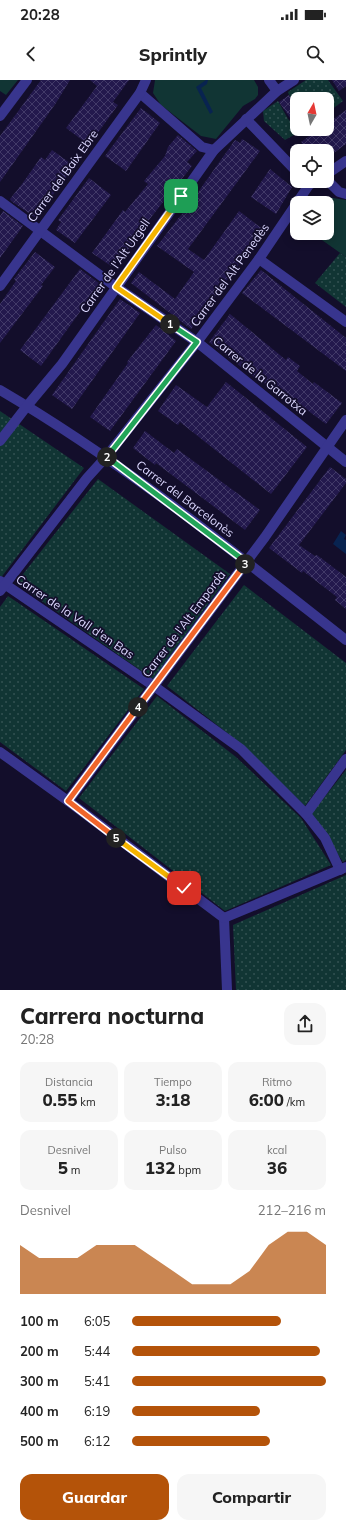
<!DOCTYPE html>
<html lang="es">
<head>
<meta charset="utf-8">
<style>
	:root { --surface:#fff; --page:#f6f6f6; --text:#222; --muted:#767676; --accent:#b45309 }
	body { margin:0; font-family:Mulish,sans-serif; background:var(--page); color:var(--text); height:100vh; display:flex; flex-direction:column; font-size:15px; white-space:nowrap }
	* { box-sizing:border-box; margin:0 }
	p { font-size:13px; color:var(--muted) }
	.icon { flex:none; width:22px; height:22px; fill:none; stroke:currentColor; stroke-width:2; stroke-linecap:round; stroke-linejoin:round }
	.map { position:relative; height:910px; overflow:hidden }
	.panel { display:flex; flex-direction:column; background:var(--surface); flex:1 }
	.panel>* { flex:none }
	.needle { width:26px; rotate:9deg }
	.controls { position:absolute; left:290px; top:12px; display:grid; gap:8px }
	.controls a { display:grid; place-items:center; width:44px; height:44px; border-radius:8px; background:var(--surface); box-shadow:0 2px 10px #0003; font-size:20px }
	.pin { position:absolute; display:grid; place-items:center; width:34px; height:34px; color:#fff; margin:-17px; border-radius:8px; box-shadow:0 2px 6px #0006 }
	.km { position:absolute; width:20px; height:20px; margin:-10px; border-radius:50%; background:#222; color:#fff; font-size:11px; line-height:20px; text-align:center }
	.round { display:grid; place-items:center; flex:none; width:42px; height:42px; border-radius:12px; background:var(--page) }
	.headline { display:flex; align-items:center; justify-content:space-between; height:68px; padding:0 20px }
	h1 { font-size:22px; font-weight:800; line-height:30px }
	.metrics { display:grid; grid-template-columns:repeat(3,1fr); gap:6px; height:68px; padding:4px 20px }
	.metrics div { display:grid; align-content:center; border-radius:10px; background:var(--page); text-align:center }
	.metrics b { font-size:17px; font-weight:800 }
	.metrics small { font-size:11px; font-weight:400 }
	.metrics p { font-size:11px }
	.chart { height:112px; padding:8px 20px }
	.chart p { display:flex; justify-content:space-between }
	.chart svg { width:100%; height:72px; margin-top:4px; fill:var(--accent); opacity:.7 }
	.primary-button { display:flex; gap:8px; margin-top:auto; padding:8px 20px }
	.primary-button a { flex:1; height:46px; border-radius:12px; background:var(--accent); color:#fff; font-size:16px; font-weight:800; line-height:46px; text-align:center }
	.primary-button a+a { background:var(--page); color:var(--text) }
	ul { padding:0 20px; list-style:none; font-size:13px }
	li { display:grid; grid-template-columns:64px 48px 1fr; align-items:center; height:30px }
	li i { height:10px; border-radius:5px; background:var(--accent) }
	.status { display:flex; justify-content:space-between; align-items:center; height:28px; padding:0 20px; background:var(--surface); direction:ltr }
	.status svg { height:11px; fill:currentColor }
	header { display:flex; justify-content:space-between; align-items:center; height:52px; padding:0 20px; background:var(--surface); font-size:18px; font-weight:800 }
	.map>svg:first-child { display:block }
</style>
</head>
<body>
<div class="status"><b>20:28</b><svg viewBox="0 0 49 12"><path d="M0 12V9h3v3zM5 12V6h3v6zM10 12V3h3v9zM15 12V0h3v12zM26 1h20v11H26zM47 4h2v5h-2z"/></svg></div>
<header><svg class="icon" aria-label="back" viewBox="0 0 24 24"><path d="M15 5l-7 7 7 7"/></svg>Sprintly<svg class="icon" aria-label="search" viewBox="0 0 24 24"><circle cx="10" cy="10" r="6"/><path d="M15 15l6 6"/></svg></header>
<div class="map">
<svg width="346" height="910" viewBox="0 0 346 910">
	<defs>
		<pattern id="grass-dots" width="8" height="8" patternUnits="userSpaceOnUse"><rect width="8" height="8" fill="#113534"/><path d="M2 2h.1M6 6h.1" fill="none" stroke="#335252" stroke-width="1.8" stroke-linecap="round"/></pattern>
		<pattern id="building-cross-hatch" width="8" height="8" patternUnits="userSpaceOnUse"><rect width="8" height="8" fill="#23194d"/><path d="M0 0l8 8M0 8l8-8" fill="none" stroke="#423a68"/></pattern>
	</defs>
	<rect width="100%" height="100%" fill="#130e2b"/>
	<!-- grass -->
	<g fill="url(#grass-dots)">
		<path d="M306 0H328L343 21 327 33V19H297V25L289 15 288 12Z"/>
		<path d="M278 21 288 39 301 51 285 60 264 41 263 31Z"/>
		<path d="M340 173 346 177V227L315 203Z"/>
		<path d="M0 331 84 388 0 499Z"/>
		<path d="M98 399 230 494 153 599 16 503Z"/>
		<path d="M244 505 346 583V670L305 726 240 663 167 606Z"/>
		<path d="M8 516 144 609 66 711 0 662V527Z"/>
		<path d="M157 616 236 677 301 738 331 785 225 831 79 718Z"/>
		<path d="M346 690V780L343 782 311 734Z"/>
		<path d="M346 795V910H236L233 845Z"/>
	</g>
	<!-- park -->
	<g fill="#113534">
		<path d="M0 0H18L6 15 0 11Z"/>
		<path d="M155 0H254L258 7V15L255 19 243 26 216 59 201 56 161 25 153 13Z"/>
		<path d="M320 116 346 120V177L312 153H327V123H314Z"/>
	</g>
	<!-- water -->
	<g fill="#082350">
		<path d="M206 0H208L207 4 201 8 213 32 210 34 196 7Z"/>
		<path d="M341 451 346 455 344 459 346 460V474L333 464Z"/>
	</g>
	<!-- building -->
	<g fill="url(#building-cross-hatch)">
		<path d="M41 0H70L56 23 0 102V56Z"/>
		<path d="M90 0H129L113 22 118 25 89 65 66 48 97 6Z"/>
		<path d="M332 0H346V6L339 11Z"/>
		<path d="M289 15 297 27V48L279 22Z"/>
		<path d="M141 28 160 43 126 91 105 76Z"/>
		<path d="M346 30V64L327 78V71H307L301 62 319 49H327V44Z"/>
		<path d="M178 55 197 71 187 82 192 86 152 136 127 171 124 169 111 186 92 173 123 130 125 132 148 104 144 101 165 76 168 67Z"/>
		<path d="M242 59 260 71 188 169 204 180 239 131 264 150 191 249 131 203 139 192 175 219 194 192 157 166 191 122 235 60 240 63Z"/>
		<path d="M52 70 74 86 36 138 11 121 10 119 22 104 41 77 45 80Z"/>
		<path d="M270 89 292 107 276 134 251 117Z"/>
		<path d="M89 98 111 115 75 163 56 150 61 142 58 140Z"/>
		<path d="M3 131 23 146 0 178V136Z"/>
		<path d="M35 172 55 187 41 205 43 206 0 263V224L16 201 14 199Z"/>
		<path d="M80 189 100 204 41 286 20 270Z"/>
		<path d="M261 190 346 258V291L242 213Z"/>
		<path d="M120 219 140 233 72 329 52 315Z"/>
		<path d="M230 234 286 280 288 277 300 286 297 291 313 304 314 302 342 323 326 344 307 330 303 336 255 295 254 297 209 262Z"/>
		<path d="M156 245 176 261 110 351 90 337 128 283 127 282Z"/>
		<path d="M226 302 307 367 271 414 180 342 178 345 158 331 176 305 207 327Z"/>
		<path d="M145 351 174 373 177 369 260 430 245 450 156 383 155 385 133 368Z"/>
		<path d="M330 387 346 399V403L299 465 315 476 317 475 346 497V529L335 520 337 517 303 491 302 493 269 468Z"/>
	</g>
	<g fill="none" stroke-linecap="round" stroke-linejoin="round">
		<!-- minor -->
		<g stroke="#38358e" stroke-width="10">
			<path d="M269 0 277 11"/>
			<path d="M140 13 202 67 214 70"/>
			<path d="M0 36 27 0"/>
			<path d="M246 39 297 92"/>
			<path d="M327 94 346 81"/>
			<path d="M327 100 339 112 346 114"/>
			<path d="M0 121 116 207 197 262 346 382"/>
			<path d="M259 179 346 242"/>
			<path d="M0 206 140 13 146 0"/>
			<path d="M0 310C123 382 234 472 346 560"/>
			<path d="M0 361 27 326 62 284 214 70 277 11 294 0"/>
			<path d="M0 501 154 606 241 669 306 734 325 758 340 790"/>
			<path d="M0 511 87 398 106 377 197 262 259 179 309 105 315 101"/>
			<path d="M0 672 68 721 224 838 227 910"/>
			<path d="M68 721 265 457 346 340"/>
			<path d="M306 734 346 679"/>
			<path d="M224 838 346 787"/>
		</g>
	</g>
	<g fill="none" stroke-linecap="round" stroke-linejoin="round">
		<defs>
			<path id="split-1" d="M170 244 116 207 181 116"/>
			<path id="split-2" d="M107 377 197 262 170 244"/>
			<path id="split-3" d="M107 377 246 482 245 484"/>
			<path id="split-4" d="M138 627 245 484"/>
			<path id="split-5" d="M116 758 68 721 138 627"/>
			<path id="split-6" d="M116 758 184 808"/>
		</defs>
		<!-- split-1 casing -->
		<use href="#split-1" stroke="#fff" stroke-width="8"/>
		<!-- split-2 casing -->
		<use href="#split-2" stroke="#fff" stroke-width="8"/>
		<!-- split-3 casing -->
		<use href="#split-3" stroke="#fff" stroke-width="8"/>
		<!-- split-4 casing -->
		<use href="#split-4" stroke="#fff" stroke-width="8"/>
		<!-- split-5 casing -->
		<use href="#split-5" stroke="#fff" stroke-width="8"/>
		<!-- split-6 casing -->
		<use href="#split-6" stroke="#fff" stroke-width="8"/>
		<!-- split-1 -->
		<use href="#split-1" stroke="#f5b400" stroke-width="5"/>
		<!-- split-2 -->
		<use href="#split-2" stroke="#22a559" stroke-width="5"/>
		<!-- split-3 -->
		<use href="#split-3" stroke="#22a559" stroke-width="5"/>
		<!-- split-4 -->
		<use href="#split-4" stroke="#f0652b" stroke-width="5"/>
		<!-- split-5 -->
		<use href="#split-5" stroke="#f0652b" stroke-width="5"/>
		<!-- split-6 -->
		<use href="#split-6" stroke="#f5b400" stroke-width="5"/>
	</g>
	<g text-anchor="middle" stroke-width="3.5" stroke-linejoin="round" paint-order="stroke">
		<!-- street labels -->
		<g font-size="12" fill="#dcd8ff" stroke="#130e2b">
			<text transform="translate(63 96) rotate(-54)" y="4">Carrer del Baix Ebre</text>
			<text transform="translate(115 186) rotate(-55)" y="4">Carrer de l'Alt Urgell</text>
			<text transform="translate(230 195) rotate(-54)" y="4">Carrer del Alt Penedès</text>
			<text transform="translate(260 296) rotate(39)" y="4">Carrer de la Garrotxa</text>
			<text transform="translate(185 419) rotate(37)" y="4">Carrer del Barcelonès</text>
			<text transform="translate(75 537) rotate(34)" y="4">Carrer de la Vall d'en Bas</text>
			<text transform="translate(184 544) rotate(-53)" y="4">Carrer de l'Alt Empordà</text>
		</g>
	</g>
</svg>
<div class="controls">
<a><svg class="needle" viewBox="-14 -14 28 28"><path d="M0-13l5 13h-10z" fill="#e53935"/><path d="M0 13l5-13h-10z" fill="#767676"/></svg></a>
<a><svg class="icon" aria-label="locate" viewBox="0 0 24 24"><circle cx="12" cy="12" r="6"/><path d="M12 2v4M12 18v4M2 12h4M18 12h4"/></svg></a>
<a><svg class="icon" aria-label="layers" viewBox="0 0 24 24"><path d="M12 4l9 5-9 5-9-5zM3 14l9 5 9-5"/></svg></a>
</div>
<div class="pin" style="left:181px;top:116px;background:#1e9e55"><svg class="icon" aria-label="arrive" viewBox="0 0 24 24"><path d="M6 21V4h12l-3 4 3 4H6"/></svg></div>
<div class="pin" style="left:184px;top:808px;background:#d93025"><svg class="icon" aria-label="check" viewBox="0 0 24 24"><path d="M5 12l5 5 9-10"/></svg></div>
<b class="km" style="left:170px;top:244px">1</b>
<b class="km" style="left:107px;top:377px">2</b>
<b class="km" style="left:245px;top:484px">3</b>
<b class="km" style="left:138px;top:627px">4</b>
<b class="km" style="left:116px;top:758px">5</b>
</div>
<section class="panel">
<div class="headline"><div><h1>Carrera nocturna</h1><p>20:28</p></div><a class="round"><svg class="icon" aria-label="share" viewBox="0 0 24 24"><path d="M12 15V3M7 8l5-5 5 5M5 13v7h14v-7"/></svg></a></div>
<div class="metrics">
<div><p>Distancia</p><b>0.55<small> km</small></b></div>
<div><p>Tiempo</p><b>3:18</b></div>
<div><p>Ritmo</p><b>6:00<small> /km</small></b></div>
</div>
<div class="metrics">
<div><p>Desnivel</p><b>5<small> m</small></b></div>
<div><p>Pulso</p><b>132<small> bpm</small></b></div>
<div><p>kcal</p><b>36</b></div>
</div>
<div class="chart"><p><span>Desnivel</span>212–216 m</p>
<svg viewBox="0 0 160 44" preserveAspectRatio="none"><path d="M0 44V14L10 22L20 22L30 22L40 14L50 14L60 14L70 22L80 30L90 38L100 38L110 38L120 30L130 14L140 6L150 6L160 14V44z"/></svg>
</div>
<ul>
<li><b>100 m</b>6:05<i style="width:77%"></i></li>
<li><b>200 m</b>5:44<i style="width:97%"></i></li>
<li><b>300 m</b>5:41<i style="width:100%"></i></li>
<li><b>400 m</b>6:19<i style="width:66%"></i></li>
<li><b>500 m</b>6:12<i style="width:71%"></i></li>
</ul>
<div class="primary-button"><a>Guardar</a><a>Compartir</a></div>
</section>
</body>
</html>
